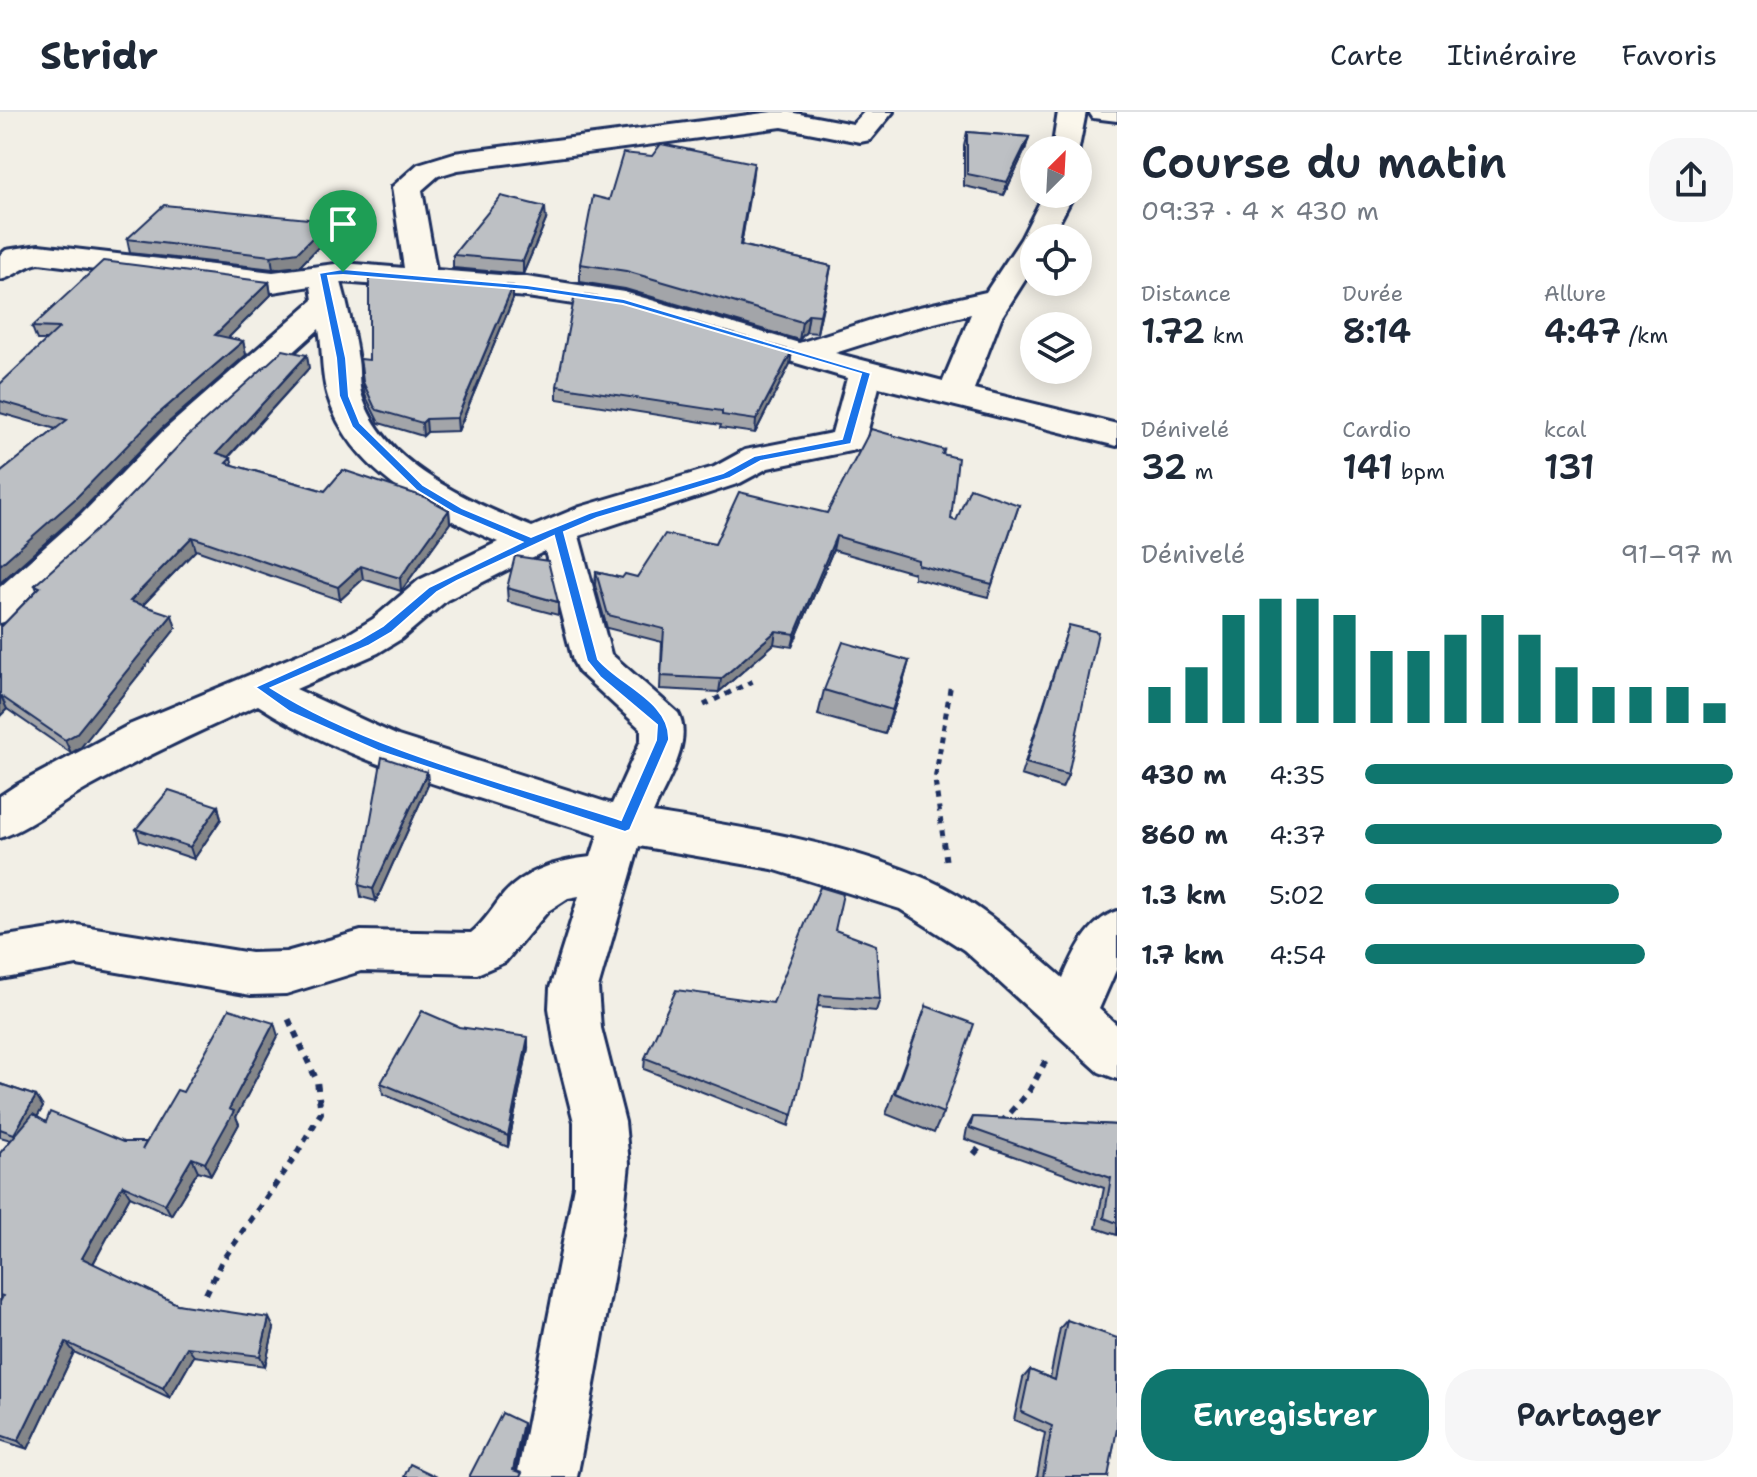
<!DOCTYPE html>
<html lang="fr">
<head>
<meta charset="utf-8">
<style>
	:root { --surface:#fff; --page:#f6f6f7; --text:#1f2937; --muted:#747a83; --line:#e0e1e3; --accent:#0f766e }
	body { margin:0; font-family:"Shantell Sans",sans-serif; background:var(--page); color:var(--text); height:100vh; display:flex; flex-direction:column; font-size:30px; white-space:nowrap }
	* { box-sizing:border-box; margin:0 }
	p { font-size:26px; color:var(--muted) }
	.icon { flex:none; width:44px; height:44px; fill:none; stroke:currentColor; stroke-width:2; stroke-linecap:round; stroke-linejoin:round }
	.map { position:relative; flex:1; overflow:hidden }
	.panel { display:flex; flex-direction:column; background:var(--surface); width:640px }
	.panel>* { flex:none }
	.needle { width:52px; rotate:24deg }
	.buttons { position:absolute; left:1020px; top:24px; display:grid; gap:16px }
	.buttons a { display:grid; place-items:center; width:72px; height:72px; border-radius:50%; background:var(--surface); box-shadow:0 4px 20px #0003; font-size:40px }
	.pin { position:absolute; display:grid; place-items:center; width:68px; height:68px; color:#fff; margin:-82px -34px; border-radius:50% 50% 50% 0; rotate:-45deg; box-shadow:0 0 8px #0007 }
	.pin .icon { rotate:45deg }
	.round { display:grid; place-items:center; flex:none; width:84px; height:84px; border-radius:32px; background:var(--page) }
	.headline { display:flex; align-items:center; justify-content:space-between; height:136px; padding:0 24px }
	h1 { font-size:44px; font-weight:600; line-height:60px }
	.figures { display:grid; grid-template-columns:repeat(3,1fr); gap:12px; height:136px; padding:8px 24px }
	.figures div { display:grid; align-content:center }
	.figures b { font-size:34px; font-weight:600 }
	.figures small { font-size:22px; font-weight:400 }
	.figures p { font-size:22px }
	.chart { height:224px; padding:16px 24px }
	.chart p { display:flex; justify-content:space-between }
	.chart svg { width:100%; height:144px; margin-top:8px; stroke:var(--accent); stroke-width:6 }
	.button { display:flex; gap:16px; margin-top:auto; padding:16px 24px }
	.button a { flex:1; height:92px; border-radius:32px; background:var(--accent); color:#fff; font-size:32px; font-weight:600; line-height:92px; text-align:center }
	.button a+a { background:var(--page); color:var(--text) }
	ul { padding:0 24px; list-style:none; font-size:26px }
	li { display:grid; grid-template-columns:128px 96px 1fr; align-items:center; height:60px }
	li i { height:20px; border-radius:10px; background:var(--accent) }
	header { display:flex; align-items:center; gap:48px; box-sizing:border-box; height:112px; padding:0 40px; background:var(--surface); border-bottom:2px solid var(--line) }
	header strong { font-size:38px }
	nav { display:flex; gap:44px; margin-inline-start:auto; font-size:28px }
	main { display:flex; flex:1; min-height:0 }
	.map>svg:first-child { display:block }
</style>
</head>
<body>
<header>
<strong>Stridr</strong>
<nav><a>Carte</a><a>Itinéraire</a><a>Favoris</a></nav>
</header>
<main>
<div class="map">
<svg width="1117" height="1365" viewBox="0 0 1117 1365">
	<rect width="100%" height="100%" fill="#f2efe6"/>
	<filter id="ink" filterUnits="userSpaceOnUse"><feTurbulence type="fractalNoise" baseFrequency=".0125" numOctaves="2"/><feDisplacementMap in="SourceGraphic" scale="16" xChannelSelector="R" yChannelSelector="G"/><feConvolveMatrix kernelMatrix="1 2 1 2 8 2 1 2 1" color-interpolation-filters="sRGB"/></filter>
	<g filter="url(#ink)">
		<g fill="none" stroke-linecap="round" stroke-linejoin="round">
			<defs>
				<g id="minor">
					<path d="M772 0H789L853 12 864 0H893L870 28 860 30 782 15 458 58 438 64 422 78 436 158 527 165 624 180 799 231 893 201 986 180 1021 127 1044 82H1074L1051 126H1034V154L1001 206 974 277 1117 312V334L879 275 865 329 860 337 768 356 740 371 579 424 611 542 678 601C694 630 665 672 653 701 746 716 843 730 931 769 981 791 1022 831 1063 866 1075 839 1088 809 1117 799V856L1099 897 1117 913V967L1099 960 964 838 900 797 772 757 639 734 598 876 601 916 625 1010 629 1052 622 1117 581 1345 577 1365H517L574 1074V1010L555 935 549 896 550 876 579 784 568 786 548 799 505 850 477 862 361 859 286 882 251 883 77 853 0 867V825L77 813 251 841 286 840 361 819 471 821C485 810 493 795 504 782 526 758 559 748 591 745L598 723C490 688 353 655 258 593 199 619 142 646 86 677 59 692 28 717 0 726V684L15 674 129 613 350 521 373 507 419 468 498 430C431 401 351 361 328 285 321 264 323 239 319 217L189 335 108 420 14 507 0 511V475L82 402 163 319 313 188 311 174 273 180 39 151C23 154 15 165 0 168V143L6 138 39 133 273 160 343 151 404 156 392 75 418 52 454 41ZM341 170 527 185 620 199 847 266 832 321 745 338 714 355 580 395 532 415C470 389 384 354 362 284 358 272 360 260 358 248 354 222 348 195 341 170ZM971 202 943 269 835 241 914 216ZM545 439 573 549 579 560 641 617V628L612 692 398 624 296 577 378 541 401 527 447 488Z"/>
					<path d="M1058 0H1086L1078 41V38H1052Z"/>
					<path d="M1089 0H1117V9L1093 6Z"/>
				</g>
			</defs>
			<!-- minor casing -->
			<use href="#minor" stroke="#1b2f5e" stroke-width="6"/>
			<!-- path-far1 -->
			<g stroke="#1b2f5e" stroke-width="5" stroke-dasharray="6 6" stroke-linecap="butt">
				<path d="M704 593 753 569"/>
				<path d="M946 748 935 668 951 571"/>
			</g>
			<!-- path -->
			<g stroke="#1b2f5e" stroke-width="6" stroke-dasharray="7 7" stroke-linecap="butt">
				<path d="M1001 1011 1030 978 1046 948"/>
				<path d="M974 1042 986 1028"/>
				<path d="M206 1182 222 1149 292 1049 321 1001 317 969 288 906"/>
			</g>
			<!-- minor -->
			<use href="#minor" fill="#fbf7ec" fill-rule="evenodd"/>
		</g>
		<!-- wall -->
		<g fill="#a3a5a9" stroke="#1b2f5e" stroke-width="2">
			<path d="M967 20 1029 25 1025 38 1004 83 964 74V33Z"/>
			<path d="M754 51 741 133 831 154 817 221 806 220 799 228 625 177 580 170V152L609 88Z"/>
			<path d="M546 108 523 162 453 156V143Z"/>
			<path d="M331 122 300 154 273 157 130 141 127 127Z"/>
			<path d="M269 170 271 183 228 226 243 229 246 243 161 317 80 400 0 471V361L56 317 0 301V289L46 228H37L32 215Z"/>
			<path d="M513 187 458 319 427 320 423 324 379 311 365 283 361 253 369 248Z"/>
			<path d="M792 239 790 252 755 321 720 316 721 313 557 287V274Z"/>
			<path d="M309 256 229 345 231 346 233 353 325 379 449 398 450 411 401 479 363 467 340 488 196 438 143 493 176 516 81 635 71 641 7 597 0 604V516L37 478 35 473Z"/>
			<path d="M944 338 943 343 951 407 956 409 1019 393 988 485 914 466V461L833 438 792 535 774 532 719 580 660 577 662 530 607 516 595 473 596 460 622 466 637 465 715 432 827 401Z"/>
			<path d="M507 476 558 490V503L508 490Z"/>
			<path d="M1069 513 1068 663 1062 676 1021 663Z"/>
			<path d="M909 549 902 574 885 622 818 603 824 578Z"/>
			<path d="M427 660 428 673 376 789 361 785 359 773Z"/>
			<path d="M218 694 221 707 194 747 140 729 136 717Z"/>
			<path d="M835 818 880 887 876 899 817 894 789 1014 644 957 645 946 773 891Z"/>
			<path d="M926 894 943 1001 934 1021 886 1002Z"/>
			<path d="M278 924 236 1005 239 1012 211 1063 198 1059 171 1103 130 1084 93 1152 177 1192 274 1216 265 1254 194 1244 170 1286 74 1240 28 1337 0 1328V1041L11 1028 0 1025V972L36 984 43 995 37 1005 46 1010 123 1030 146 1031 183 980Z"/>
			<path d="M528 936 508 1035 383 982 381 971Z"/>
			<path d="M973 1005 1117 1013V1123L1096 1116 1104 1076 965 1027 967 1016Z"/>
			<path d="M1067 1208 1108 1365H1037L1045 1321 1014 1308 1023 1266 1030 1258 1050 1266 1060 1216Z"/>
		</g>
		<!-- shaded-wall -->
		<g fill="#848689" stroke="#1b2f5e" stroke-width="2">
			<path d="M1029 25 1025 38 1004 83 1007 70Z"/>
			<path d="M754 51 752 69 738 151 740 133Z"/>
			<path d="M545 95 546 108 523 162V149Z"/>
			<path d="M329 109 331 122 300 154 273 157 271 144Z"/>
			<path d="M831 154 828 172 817 221 820 203Z"/>
			<path d="M269 170 271 183 218 236 215 223Z"/>
			<path d="M513 174V187L458 319 457 306Z"/>
			<path d="M809 202 806 220 799 228 802 210Z"/>
			<path d="M243 229 246 243 161 317 80 400 0 471V453L157 303Z"/>
			<path d="M792 239 790 252 755 321 756 308Z"/>
			<path d="M307 243 309 256 220 354 217 341Z"/>
			<path d="M426 307 427 320 423 324 422 311Z"/>
			<path d="M449 398 450 411 401 479 400 466Z"/>
			<path d="M836 424 833 438 792 535 795 522Z"/>
			<path d="M192 425 196 438 134 502 130 489Z"/>
			<path d="M361 454 363 467 340 488 338 475Z"/>
			<path d="M172 503 176 516 81 635 71 641 65 628Z"/>
			<path d="M776 519 774 532 719 580 721 567Z"/>
			<path d="M909 549 902 574 885 622 892 598Z"/>
			<path d="M1 584 7 597 0 604V585Z"/>
			<path d="M427 660 428 673 376 789 373 777Z"/>
			<path d="M218 694 221 707 194 747 190 735Z"/>
			<path d="M274 911 278 924 236 1005 239 1012 211 1063 205 1051 229 997Z"/>
			<path d="M528 925V936L508 1035V1024Z"/>
			<path d="M36 984 43 995 21 1032 14 1022Z"/>
			<path d="M192 1046 198 1059 171 1103 165 1092Z"/>
			<path d="M123 1073 130 1084 90 1157 82 1146Z"/>
			<path d="M269 1206 274 1216 265 1254 260 1244Z"/>
			<path d="M66 1230 74 1240 28 1337 18 1329Z"/>
			<path d="M187 1235 194 1244 170 1286 163 1276Z"/>
			<path d="M523 1311V1318L514 1364 513 1358Z"/>
		</g>
		<!-- building -->
		<g fill="#bdc0c4" stroke="#1b2f5e" stroke-width="2">
			<path d="M967 20 1029 25 1007 70 967 62Z"/>
			<path d="M661 32 754 51 740 133 831 154 820 203 809 202 802 210 626 159 580 152 593 84 609 88 623 41 652 44Z"/>
			<path d="M501 84 545 95 523 149 453 143Z"/>
			<path d="M164 93 329 109 298 140 271 144 127 127Z"/>
			<path d="M103 149 269 170 215 223 243 229 157 303 75 387 0 453V361L67 308 0 289V272L59 216 32 215Z"/>
			<path d="M369 164 513 174 457 306 426 307 422 311 377 298 374 294 363 270 361 253 360 247 369 248Z"/>
			<path d="M575 182 620 189 792 239 756 308 722 303V299L557 274Z"/>
			<path d="M283 238 307 243 217 341 231 346 226 351 325 379 343 358 427 386 449 398 400 466 361 454 338 475 192 425 130 489 172 503 76 622 65 628 1 584 0 585V516L40 475 35 473 106 409 188 324Z"/>
			<path d="M871 317 944 338 942 342 958 346 951 407 956 409 970 376 1019 393 992 472 918 453V448L836 424 795 522 776 519 721 567 661 564 664 517 608 503 596 460 622 466 625 462 637 465 665 422 715 432 739 380 827 401Z"/>
			<path d="M515 444 548 449 558 490 507 476Z"/>
			<path d="M1069 513 1098 520 1068 663 1026 651Z"/>
			<path d="M843 530 909 549 892 598 824 578Z"/>
			<path d="M382 645 427 660 373 777 359 773Z"/>
			<path d="M169 678 218 694 190 735 136 717Z"/>
			<path d="M820 775 843 782 835 818 876 833 880 887 820 883 793 1003 645 946 676 878 773 891Z"/>
			<path d="M926 894 974 912 943 1001 895 981Z"/>
			<path d="M229 897 274 911 229 997 234 999 205 1051 192 1046 165 1092 123 1073 82 1146 177 1192 269 1206 260 1244 187 1235 163 1276 66 1230 18 1329 0 1323V1190L3 1184 0 1183V1041L33 1002 46 1010 50 1000 123 1030H146L142 1038 177 978 183 980Z"/>
			<path d="M422 899 459 915 528 925 508 1024 381 971Z"/>
			<path d="M0 972 36 984 14 1022 0 1017Z"/>
			<path d="M973 1005 1117 1013V1111L1104 1106 1111 1066 970 1016Z"/>
			<path d="M1067 1208 1117 1226V1317L1108 1365H1043L1052 1314 1021 1300 1030 1258 1055 1268Z"/>
			<path d="M502 1301 523 1311 513 1358 522 1361 520 1365H469Z"/>
			<path d="M410 1352 437 1365H404Z"/>
		</g>
	</g>
	<!-- route -->
	<path fill="#1a73e8" stroke="#fff" stroke-width="2" fill-rule="evenodd" d="M343 157 527 173 624 187 871 261 851 332 761 349 730 366 597 406 564 420 598 547C620 573 671 590 669 628L630 718 625 720 378 639 290 600 255 575 359 528 383 514 429 475 522 430 454 401 416 378 352 315 339 284 336 246 319 161ZM343 163 527 178 623 192 861 262 842 327 754 344 723 361 589 401 531 425 462 396 423 373 360 311 349 284 346 246 328 164ZM554 424 587 549 600 565 657 613 656 628 621 708C510 672 370 639 271 576L368 534 392 520 437 480 457 469Z"/>
</svg>
<div class="buttons">
<a><svg class="needle" viewBox="-14 -14 28 28"><path d="M0-13l5 13h-10z" fill="#e53935"/><path d="M0 13l5-13h-10z" fill="#747a83"/></svg></a>
<a><svg class="icon" aria-label="locate" viewBox="0 0 24 24"><circle cx="12" cy="12" r="6"/><path d="M12 2v4M12 18v4M2 12h4M18 12h4"/></svg></a>
<a><svg class="icon" aria-label="layers" viewBox="0 0 24 24"><path d="M12 4l9 5-9 5-9-5zM3 14l9 5 9-5"/></svg></a>
</div>
<div class="pin" style="left:343px;top:160px;background:#1e9e55"><svg class="icon" aria-label="arrive" viewBox="0 0 24 24"><path d="M6 21V4h12l-3 4 3 4H6"/></svg></div>
</div>
<section class="panel">
<div class="headline"><div><h1>Course du matin</h1><p>09:37 · 4 × 430 m</p></div><a class="round"><svg class="icon" aria-label="share" viewBox="0 0 24 24"><path d="M12 15V3M7 8l5-5 5 5M5 13v7h14v-7"/></svg></a></div>
<div class="figures">
<div><p>Distance</p><b>1.72<small> km</small></b></div>
<div><p>Durée</p><b>8:14</b></div>
<div><p>Allure</p><b>4:47<small> /km</small></b></div>
</div>
<div class="figures">
<div><p>Dénivelé</p><b>32<small> m</small></b></div>
<div><p>Cardio</p><b>141<small> bpm</small></b></div>
<div><p>kcal</p><b>131</b></div>
</div>
<div class="chart"><p><span>Dénivelé</span>91–97 m</p>
<svg viewBox="0 0 160 44" preserveAspectRatio="none"><path d="M5 44V33M15 44V27M25 44V11M35 44V6M45 44V6M55 44V11M65 44V22M75 44V22M85 44V17M95 44V11M105 44V17M115 44V27M125 44V33M135 44V33M145 44V33M155 44V38"/></svg>
</div>
<ul>
<li><b>430 m</b>4:35<i style="width:100%"></i></li>
<li><b>860 m</b>4:37<i style="width:97%"></i></li>
<li><b>1.3 km</b>5:02<i style="width:69%"></i></li>
<li><b>1.7 km</b>4:54<i style="width:76%"></i></li>
</ul>
<div class="button"><a>Enregistrer</a><a>Partager</a></div>
</section>
</main>
</body>
</html>
